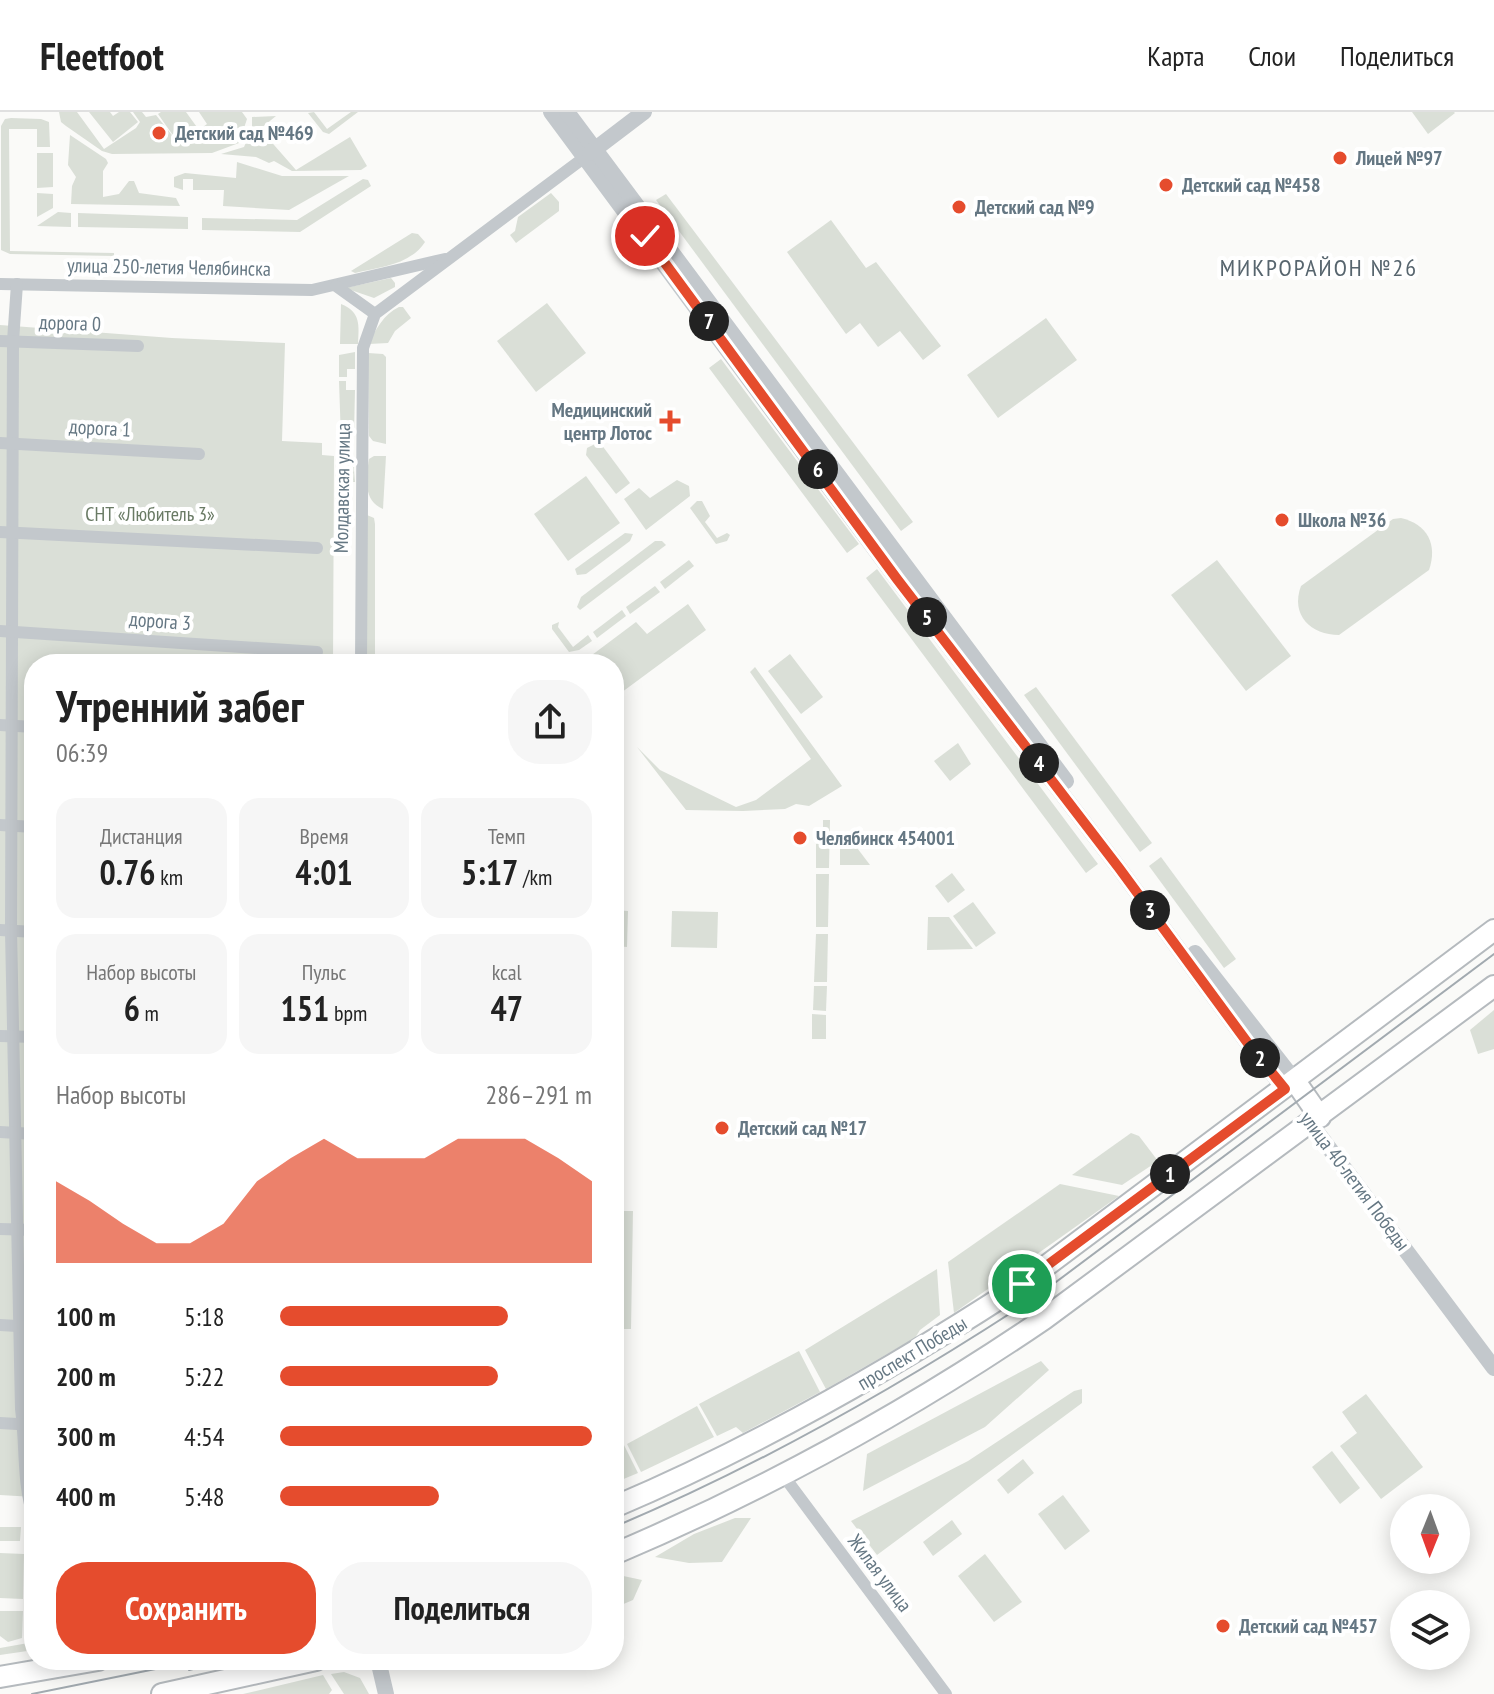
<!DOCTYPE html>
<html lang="ru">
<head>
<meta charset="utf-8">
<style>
	:root { --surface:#fff; --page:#f6f6f6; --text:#222; --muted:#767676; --line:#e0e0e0; --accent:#e54c2d }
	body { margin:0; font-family:"PT Sans Narrow",sans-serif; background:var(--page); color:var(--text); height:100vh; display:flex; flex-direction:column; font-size:30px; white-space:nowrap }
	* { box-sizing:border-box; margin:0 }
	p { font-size:26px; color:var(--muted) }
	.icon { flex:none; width:44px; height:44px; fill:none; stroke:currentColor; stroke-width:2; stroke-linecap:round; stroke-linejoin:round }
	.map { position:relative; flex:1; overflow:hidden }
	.panel { position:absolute; left:24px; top:542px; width:600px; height:1016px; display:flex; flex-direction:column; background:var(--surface); border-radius:32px; box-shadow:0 4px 20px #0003 }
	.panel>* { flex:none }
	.needle { width:52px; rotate:181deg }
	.controls { position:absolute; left:1390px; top:1382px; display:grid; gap:16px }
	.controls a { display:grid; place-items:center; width:80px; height:80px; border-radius:50%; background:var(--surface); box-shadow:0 4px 20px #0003; font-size:40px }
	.pin { position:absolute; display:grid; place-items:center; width:68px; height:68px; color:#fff; margin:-34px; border:4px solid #fff; border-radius:50%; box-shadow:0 2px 8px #0007 }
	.km { position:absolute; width:40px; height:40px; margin:-20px; border-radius:50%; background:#222; color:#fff; font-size:22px; line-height:40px; text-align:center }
	.round { display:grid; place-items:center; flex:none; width:84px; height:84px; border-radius:32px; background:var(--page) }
	.overview { display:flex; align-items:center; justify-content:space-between; height:136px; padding:0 32px }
	h1 { font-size:44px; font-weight:600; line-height:60px }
	.metrics { display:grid; grid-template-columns:repeat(3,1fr); gap:12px; height:136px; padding:8px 32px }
	.metrics div { display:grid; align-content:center; border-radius:20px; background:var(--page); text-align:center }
	.metrics b { font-size:34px; font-weight:600 }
	.metrics small { font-size:22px; font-weight:400 }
	.metrics p { font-size:22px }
	.chart { height:224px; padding:16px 32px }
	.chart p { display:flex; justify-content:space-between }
	.chart svg { width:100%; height:144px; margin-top:8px; fill:var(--accent); opacity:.7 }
	.action { display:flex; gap:16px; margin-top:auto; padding:16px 32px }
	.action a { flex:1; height:92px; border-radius:32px; background:var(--accent); color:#fff; font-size:32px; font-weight:600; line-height:92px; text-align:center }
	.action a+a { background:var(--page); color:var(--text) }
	ul { padding:0 32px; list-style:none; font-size:26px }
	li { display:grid; grid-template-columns:128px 96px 1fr; align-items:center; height:60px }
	li i { height:20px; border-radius:10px; background:var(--accent) }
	header { display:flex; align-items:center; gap:48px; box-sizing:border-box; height:112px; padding:0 40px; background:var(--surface); border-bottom:2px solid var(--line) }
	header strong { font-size:38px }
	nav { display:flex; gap:44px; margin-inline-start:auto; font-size:28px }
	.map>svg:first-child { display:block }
</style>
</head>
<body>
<header>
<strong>Fleetfoot</strong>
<nav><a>Карта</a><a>Слои</a><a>Поделиться</a></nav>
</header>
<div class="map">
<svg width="1494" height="1582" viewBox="0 0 1494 1582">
	<rect width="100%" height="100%" fill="#fafaf8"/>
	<!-- green -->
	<g fill="#dadfd7">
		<path d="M59 0H77L104 37 136 16 140 10 133 0H142L146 5 156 3 179 32 158 2 161 0H186L199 18 207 12 199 0H242L247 7 239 31 212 41 112 42 102 39 66 14 61 10Z"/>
		<path d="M89 0H110L113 4 119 0H130L138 10 113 30Z"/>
		<path d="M314 0 327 17 351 0H358L329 22 323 20 308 1Z"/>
		<path d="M1412 0H1454L1455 1 1428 22Z"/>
		<path d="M276 4 260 17 296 58 350 25 367 54 361 58 292 59 274 49 269 51 256 45 221 42 244 35 252 17V5Z"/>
		<path d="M11 6 41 7 49 10 50 35H37V17H9L10 139 114 141V144L10 142 1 138V14L5 7Z"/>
		<path d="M70 23 106 47 108 51 103 59V85L119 82 129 69H134L139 81 176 86 180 94 71 92 72 74 76 65 68 53Z"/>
		<path d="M37 41H53V75L37 76Z"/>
		<path d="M237 50 282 64H349L289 98 223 94 224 78H193V67H183V78L174 75V65L185 61 236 66Z"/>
		<path d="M363 67 368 68 371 74 300 120 202 118V106L297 108Z"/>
		<path d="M37 81 53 82V96L37 105Z"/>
		<path d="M551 81 559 90V99L516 131 510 123 515 119 518 105Z"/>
		<path d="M666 82 913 410 901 419 656 88Z"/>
		<path d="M58 100 71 101V115L37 114Z"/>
		<path d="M78 101 188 105V117L78 115Z"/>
		<path d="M831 108 866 156 876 150 941 234 923 248 900 219 878 235 860 211 846 222 787 140Z"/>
		<path d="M412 121 418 122 425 130C410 153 380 155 355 161L351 159Z"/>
		<path d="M391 166 395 171V175L374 186 345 176Z"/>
		<path d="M547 191 586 241 536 280 497 229Z"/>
		<path d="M341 192C361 200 359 213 358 232H340Z"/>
		<path d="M399 195H403L411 206 395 219 388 231 369 232C375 218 384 202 399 195Z"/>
		<path d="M1046 206 1077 248 998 306 967 263Z"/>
		<path d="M0 213 172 226 285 231 282 329 322 331V343L334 344 333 552H34V1385L0 1383Z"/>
		<path d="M355 240V257H347V265H339V243Z"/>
		<path d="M368 241 383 242 386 245V332L373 329 369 324Z"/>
		<path d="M721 247 859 432 847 441 709 256Z"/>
		<path d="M339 269H346V278H355L354 322 351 326 341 328Z"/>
		<path d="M597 331 601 332 630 371 616 382 586 343 587 336Z"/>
		<path d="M339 344 353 347 355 370H339Z"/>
		<path d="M374 344H386L383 397C363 389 366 366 369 347Z"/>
		<path d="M586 364 620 411 568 449 534 402Z"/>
		<path d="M677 368 689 374 690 384 646 418 624 387 639 376 650 386Z"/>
		<path d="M697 389H702L710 404 705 410 717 426 727 421 730 423 727 429 716 432 690 396Z"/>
		<path d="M367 403 374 406 375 412V552H366Z"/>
		<path d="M1401 406C1427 412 1438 432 1429 458L1339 523C1311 523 1290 503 1301 474L1393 407Z"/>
		<path d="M625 421 633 422 630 429 586 462 577 463 575 457Z"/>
		<path d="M655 429H662L666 433 580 498 577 495 581 485Z"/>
		<path d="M689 448 694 454 665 477 660 470Z"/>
		<path d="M1217 448 1291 544 1246 579 1171 483Z"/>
		<path d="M877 457 1098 752 1086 761 866 466Z"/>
		<path d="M655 474 660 480 630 502 626 495Z"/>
		<path d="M688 492 706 518 614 586V552H580L636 510 647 522Z"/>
		<path d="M622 498 626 504 597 526 593 520Z"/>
		<path d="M559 510 558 515 573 535 588 523 592 529 579 538 569 540 552 517V513Z"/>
		<path d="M790 542 823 585 801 602 768 559Z"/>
		<path d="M755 555 842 674 809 694 796 692 785 697 743 699 686 698 637 635 660 658 736 695 756 688 811 647 750 560Z"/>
		<path d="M1036 575 1152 731 1140 740 1024 583Z"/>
		<path d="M958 631 971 652 950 669 934 649Z"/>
		<path d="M614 632 623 643 624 705 614 713Z"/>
		<path d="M823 708H830L829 756H816V732L823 727Z"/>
		<path d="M845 720 870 753H840V723Z"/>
		<path d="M1161 745 1236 847 1224 856 1149 754Z"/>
		<path d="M952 761 965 778 948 791 935 774Z"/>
		<path d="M816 762H829L828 815H816Z"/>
		<path d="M973 790 996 821 976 835 953 804Z"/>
		<path d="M614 798 628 799 627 835 614 834Z"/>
		<path d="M672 799 718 800 717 836 671 835Z"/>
		<path d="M928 805H949L973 837 927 838Z"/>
		<path d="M816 822H828L827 870H814Z"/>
		<path d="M814 874H827L826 899 813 898Z"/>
		<path d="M1494 898V937L1478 942 1470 918Z"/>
		<path d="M812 902 826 903V927H812Z"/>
		<path d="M1131 1021 1139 1024 1158 1049 1122 1073 1072 1063Z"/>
		<path d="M1060 1072 1119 1084 954 1201 948 1150Z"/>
		<path d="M614 1099H633L631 1217H614V1214H621L624 1172H619V1110H614Z"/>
		<path d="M937 1157 940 1203 920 1218 915 1226 826 1277 805 1238Z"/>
		<path d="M799 1239 820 1280 743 1321 736 1315 717 1324 699 1292Z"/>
		<path d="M1041 1249 1049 1258 985 1315 863 1379 867 1342Z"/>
		<path d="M1082 1277V1291L877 1443 851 1409 968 1349 1074 1279Z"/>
		<path d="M1366 1282 1423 1355 1381 1387 1340 1334 1357 1321 1342 1300Z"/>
		<path d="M697 1294 714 1325 641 1360 627 1332Z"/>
		<path d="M624 1333 638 1361 614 1371V1339Z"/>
		<path d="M1332 1339 1360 1376 1340 1392 1312 1355Z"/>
		<path d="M1023 1347 1034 1361 1008 1382 997 1368Z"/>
		<path d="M1063 1383 1090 1419 1065 1438 1038 1402Z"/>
		<path d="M735 1406H751L722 1450 689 1451 655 1445 694 1422Z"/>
		<path d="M952 1408 962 1422 933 1444 923 1430Z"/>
		<path d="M29 1410 34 1422V1526L27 1527Z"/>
		<path d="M0 1415H21L20 1429H0Z"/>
		<path d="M0 1441 24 1442 23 1487 0 1486Z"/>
		<path d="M985 1442 1022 1490 994 1510 958 1464Z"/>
		<path d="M614 1462 642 1468 633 1488 614 1496Z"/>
		<path d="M0 1499H23L22 1526 8 1530 0 1524Z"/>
		<path d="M34 1530V1538L0 1543V1536Z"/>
		<path d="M344 1560 360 1566 369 1582H344L331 1562Z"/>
		<path d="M323 1563 332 1578 329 1582H243Z"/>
	</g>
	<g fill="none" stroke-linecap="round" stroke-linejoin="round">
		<defs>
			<g id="primary">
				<path d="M1295 969 1320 1005"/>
				<path d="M614 1395C757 1334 892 1257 1022 1172L1494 818"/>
				<path d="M614 1442C765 1378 909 1299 1044 1207L1494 874"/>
				<path d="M0 1565 98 1548"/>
				<path d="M162 1582 316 1548"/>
			</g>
		</defs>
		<!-- primary casing -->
		<use href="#primary" stroke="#b5babe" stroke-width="24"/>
		<!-- minor -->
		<g stroke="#c3c8cc" stroke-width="12">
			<path d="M0 172 312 178 445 147"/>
			<path d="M17 172 13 229 11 819 21 1297C26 1333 22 1372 34 1406"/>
			<path d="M336 174 375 202"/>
			<path d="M0 229 138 234"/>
			<path d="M0 331 199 342"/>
			<path d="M0 420 317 436"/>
			<path d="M0 519 317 540"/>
			<path d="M361 552 363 236 375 202 585 45"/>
			<path d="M0 613 34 615"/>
			<path d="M0 713 34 715"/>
			<path d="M0 818 34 820"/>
			<path d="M0 924 34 925"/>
			<path d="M0 1020 34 1022"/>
			<path d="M0 1117 34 1118"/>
			<path d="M0 1213 34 1215"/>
			<path d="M0 1311 34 1313"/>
			<path d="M783 1363 946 1582"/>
		</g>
		<!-- tertiary -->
		<g stroke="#c3c8cc" stroke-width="16">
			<path d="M551 0 897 467 1119 756 1247 930 1285 977"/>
			<path d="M567 0 1066 669"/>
			<path d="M590 41 644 0"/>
			<path d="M1195 841 1295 969"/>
			<path d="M1311 1012 1494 1256"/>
			<path d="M378 1548 386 1582"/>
		</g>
		<!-- primary -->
		<use href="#primary" stroke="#fff" stroke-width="20"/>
		<!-- tram -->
		<g stroke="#a2aab0" stroke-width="2">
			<path d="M614 1415C764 1352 905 1271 1040 1182L1494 842"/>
			<path d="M189 1558 231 1548"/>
			<path d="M32 1582 200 1548"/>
		</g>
	</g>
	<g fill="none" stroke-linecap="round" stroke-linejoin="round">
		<defs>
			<path id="route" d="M645 124 897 467 1119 756 1247 930 1285 977 1022 1172"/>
		</defs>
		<!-- route casing -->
		<use href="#route" stroke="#fff" stroke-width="16"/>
		<!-- route -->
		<use href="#route" stroke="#e54c2d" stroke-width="10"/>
	</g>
	<!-- markers -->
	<g fill="#e54c2d" stroke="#fff" stroke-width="3">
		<circle cx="159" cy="21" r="8"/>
		<circle cx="1340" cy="46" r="8"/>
		<circle cx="1166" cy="73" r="8"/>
		<circle cx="959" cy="95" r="8"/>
		<path d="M666 297h8v8h8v8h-8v8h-8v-8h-8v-8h8z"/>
		<circle cx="1282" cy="408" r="8"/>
		<circle cx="800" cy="726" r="8"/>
		<circle cx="722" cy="1016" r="8"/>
		<circle cx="1223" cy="1514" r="8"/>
	</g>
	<g text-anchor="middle" stroke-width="8" stroke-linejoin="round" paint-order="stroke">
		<!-- poi labels -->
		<g font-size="20" font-weight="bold" fill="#657783" stroke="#fff" text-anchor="start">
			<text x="175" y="28">Детский сад №469</text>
			<text x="1356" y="53">Лицей №97</text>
			<text x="1182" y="80">Детский сад №458</text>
			<text x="975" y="102">Детский сад №9</text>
			<text x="652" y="305" text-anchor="end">Медицинский<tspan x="652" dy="23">центр Лотос</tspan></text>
			<text x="1298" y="415">Школа №36</text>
			<text x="816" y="733">Челябинск 454001</text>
			<text x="738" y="1023">Детский сад №17</text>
			<text x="1239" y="1521">Детский сад №457</text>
		</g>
		<!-- street labels -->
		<g font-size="20" fill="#657783" stroke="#fff">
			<text transform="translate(169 155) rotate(1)" y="7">улица 250-летия Челябинска</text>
			<text transform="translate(70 211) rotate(2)" y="7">дорога 0</text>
			<text transform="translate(100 316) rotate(3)" y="7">дорога 1</text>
			<text transform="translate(342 376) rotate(-89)" y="7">Молдавская улица</text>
			<text transform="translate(160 509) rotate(4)" y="7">дорога 3</text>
			<text transform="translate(1355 1069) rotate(53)" y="7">улица 40-летия Победы</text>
			<text transform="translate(912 1241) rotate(-31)" y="7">проспект Победы</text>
			<text transform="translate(880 1461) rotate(53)" y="7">Жилая улица</text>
		</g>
		<!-- park labels -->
		<g font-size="20" fill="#697a64" stroke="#fff">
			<text x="150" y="409">СНТ «Любитель 3»</text>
		</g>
		<!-- quarter labels -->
		<g font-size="24" letter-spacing="2" fill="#57656e" stroke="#fff">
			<text x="1319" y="164">МИКРОРАЙОН №26</text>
		</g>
	</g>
</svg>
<div class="controls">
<a><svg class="needle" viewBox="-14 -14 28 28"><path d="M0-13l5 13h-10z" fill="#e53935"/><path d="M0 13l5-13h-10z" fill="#767676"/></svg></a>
<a><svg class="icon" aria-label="layers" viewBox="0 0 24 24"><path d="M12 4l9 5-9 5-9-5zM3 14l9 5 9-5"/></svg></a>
</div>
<div class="pin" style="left:1022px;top:1172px;background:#1e9e55"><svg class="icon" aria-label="arrive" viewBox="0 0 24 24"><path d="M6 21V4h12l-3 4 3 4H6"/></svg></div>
<div class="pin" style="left:645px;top:124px;background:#d93025"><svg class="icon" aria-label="check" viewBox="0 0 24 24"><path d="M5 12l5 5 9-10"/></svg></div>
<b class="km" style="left:1170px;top:1062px">1</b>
<b class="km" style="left:1260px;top:946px">2</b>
<b class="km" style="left:1150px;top:798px">3</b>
<b class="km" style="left:1039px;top:651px">4</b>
<b class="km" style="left:927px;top:505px">5</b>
<b class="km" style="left:818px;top:357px">6</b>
<b class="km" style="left:709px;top:209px">7</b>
<section class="panel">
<div class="overview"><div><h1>Утренний забег</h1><p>06:39</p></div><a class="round"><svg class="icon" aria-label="share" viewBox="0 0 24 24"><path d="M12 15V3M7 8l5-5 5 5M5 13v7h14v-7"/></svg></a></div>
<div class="metrics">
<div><p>Дистанция</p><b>0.76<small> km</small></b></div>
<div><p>Время</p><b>4:01</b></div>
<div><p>Темп</p><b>5:17<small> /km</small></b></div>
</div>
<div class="metrics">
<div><p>Набор высоты</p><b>6<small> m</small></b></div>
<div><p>Пульс</p><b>151<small> bpm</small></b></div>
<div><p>kcal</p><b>47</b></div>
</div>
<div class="chart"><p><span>Набор высоты</span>286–291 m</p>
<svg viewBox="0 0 160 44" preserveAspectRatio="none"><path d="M0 44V19L10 25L20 32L30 38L40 38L50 32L60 19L70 12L80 6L90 12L100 12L110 12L120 6L130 6L140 6L150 12L160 19V44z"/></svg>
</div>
<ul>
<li><b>100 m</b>5:18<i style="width:73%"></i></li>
<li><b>200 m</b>5:22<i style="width:70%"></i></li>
<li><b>300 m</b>4:54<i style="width:100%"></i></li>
<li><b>400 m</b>5:48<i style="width:51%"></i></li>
</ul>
<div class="action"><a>Сохранить</a><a>Поделиться</a></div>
</section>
</div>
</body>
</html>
